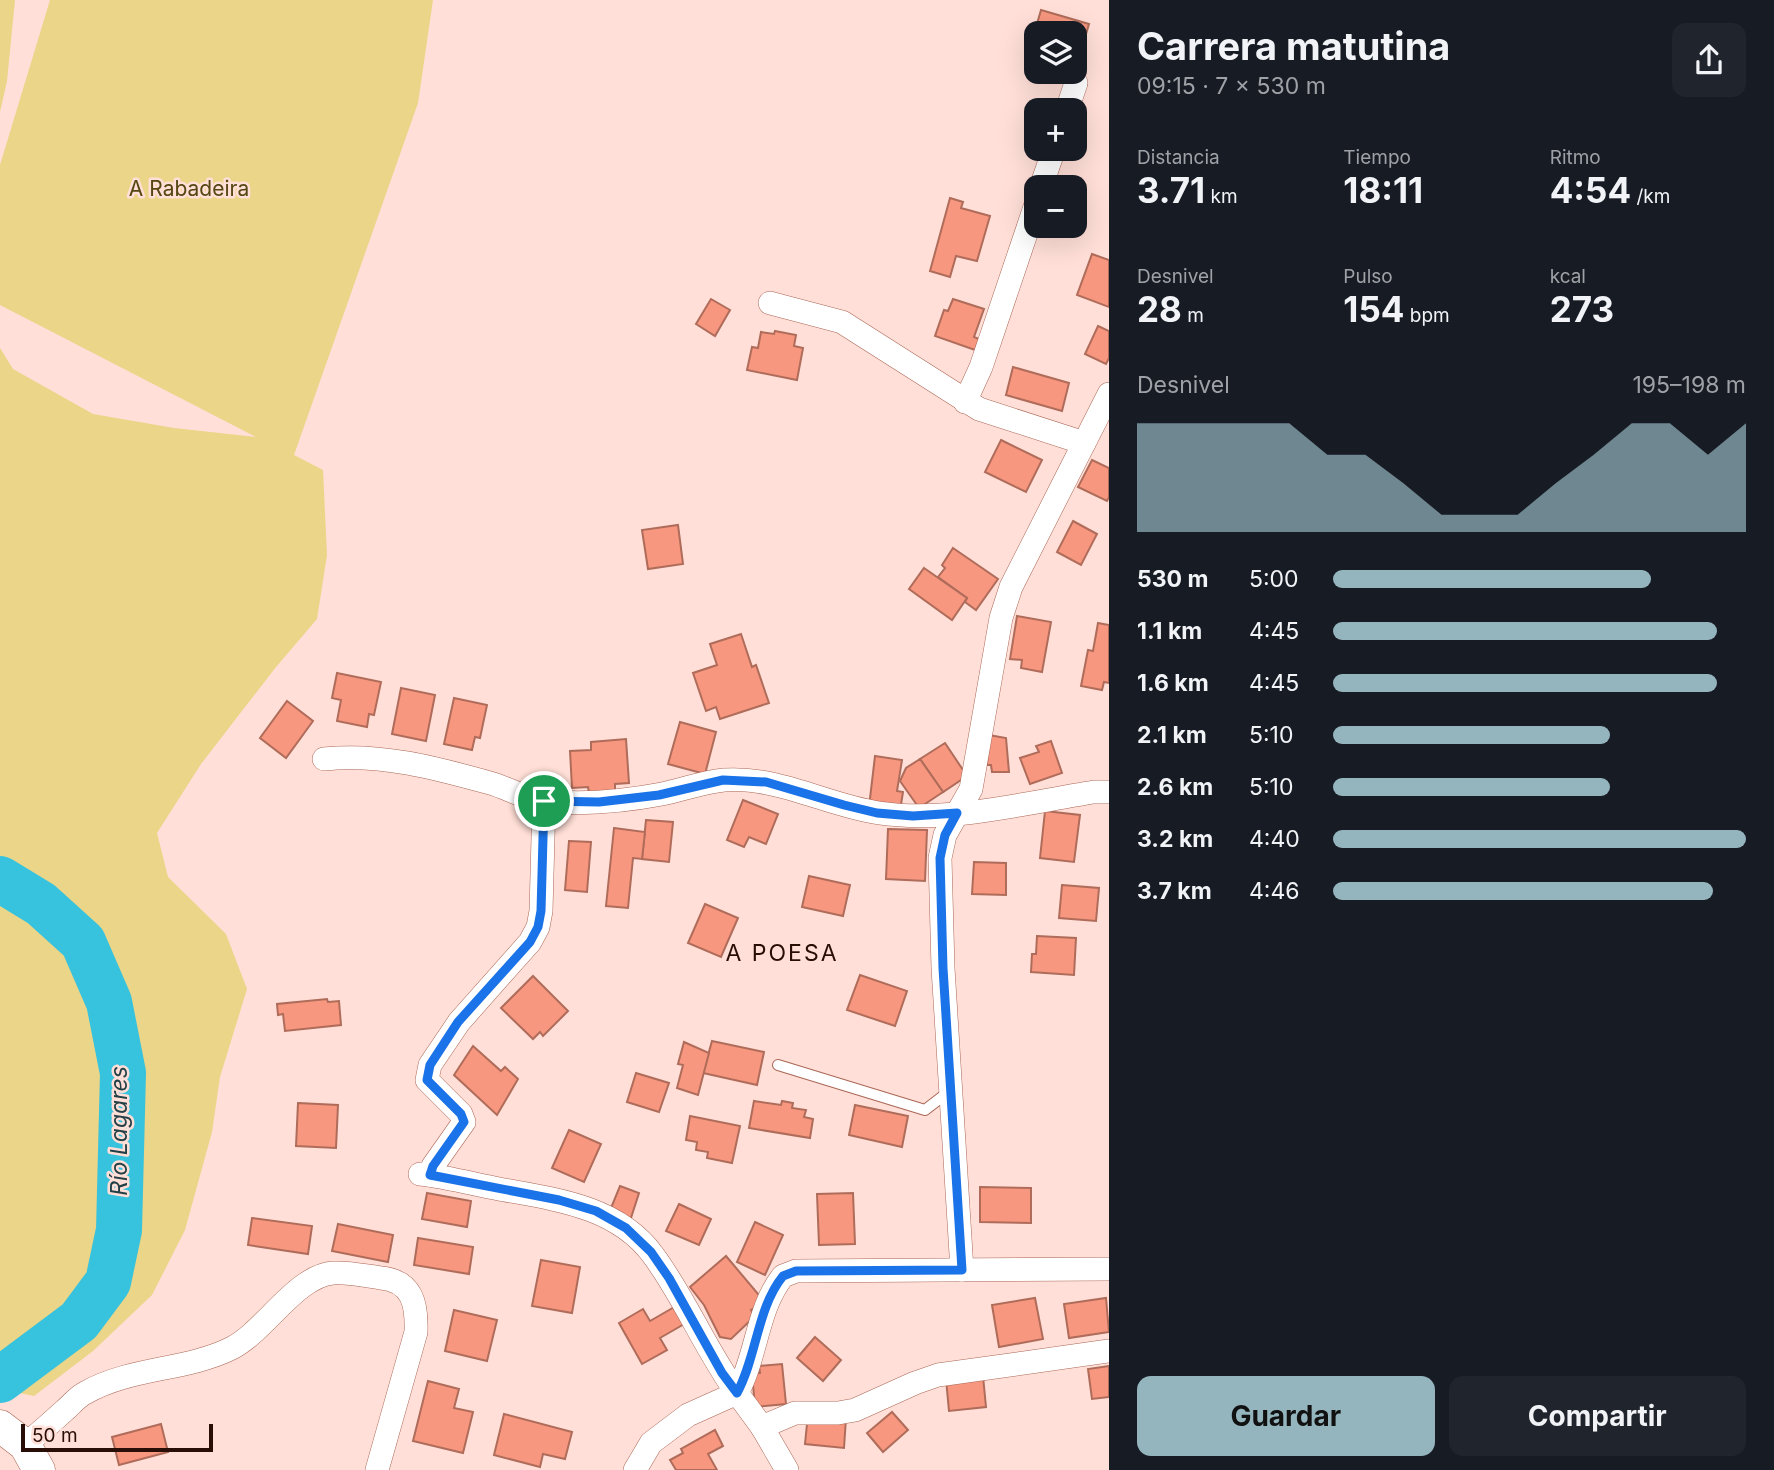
<!DOCTYPE html>
<html lang="es">
<head>
<meta charset="utf-8">
<style>
	:root { --surface:#171b24; --page:#20242c; --text:#f1f3f6; --muted:#9ea1a6; --accent:#95b5be }
	body { margin:0; font-family:Inter,sans-serif; background:var(--page); color:var(--text); height:100vh; display:flex; flex-direction:column; font-size:26px; white-space:nowrap }
	* { box-sizing:border-box; margin:0 }
	p { font-size:23px; color:var(--muted) }
	.icon { flex:none; width:38px; height:38px; fill:none; stroke:currentColor; stroke-width:2; stroke-linecap:round; stroke-linejoin:round }
	.map { position:relative; flex:1; overflow:hidden }
	.details { display:flex; flex-direction:column; background:var(--surface); width:665px }
	.details>* { flex:none }
	.fabs { position:absolute; left:1024px; top:21px; display:grid; gap:14px }
	.fabs a { display:grid; place-items:center; width:63px; height:63px; border-radius:14px; background:var(--surface); box-shadow:0 7px 28px #0002; font-size:35px }
	.scale { position:absolute; left:21px; bottom:18px; width:192px; box-sizing:border-box; padding-left:7px; border:4px solid #290e08; border-top:0; font-size:19px; line-height:24px; white-space:nowrap; color:#290e08; -webkit-text-stroke:5px #ffdfd7; paint-order:stroke }
	.pin { position:absolute; display:grid; place-items:center; width:60px; height:60px; color:#fff; margin:-30px; border:4px solid #fff; border-radius:50%; box-shadow:0 2px 7px #0007 }
	.round { display:grid; place-items:center; flex:none; width:74px; height:74px; border-radius:14px; background:var(--page) }
	.head { display:flex; align-items:center; justify-content:space-between; height:119px; padding:0 28px }
	h1 { font-size:38px; font-weight:700; line-height:52px }
	.figures { display:grid; grid-template-columns:repeat(3,1fr); gap:10px; height:119px; padding:7px 28px }
	.figures div { display:grid; align-content:center }
	.figures b { font-size:35px; font-weight:700 }
	.figures small { font-size:19px; font-weight:400 }
	.figures p { font-size:19px }
	.chart { height:196px; padding:14px 28px }
	.chart p { display:flex; justify-content:space-between }
	.chart svg { width:100%; height:126px; margin-top:7px; fill:var(--accent); opacity:.7 }
	.button { display:flex; gap:14px; margin-top:auto; padding:14px 28px }
	.button a { flex:1; height:80px; border-radius:14px; background:var(--accent); color:#111; font-size:28px; font-weight:700; line-height:80px; text-align:center }
	.button a+a { background:var(--page); color:var(--text) }
	ul { padding:0 28px; list-style:none; font-size:23px }
	li { display:grid; grid-template-columns:112px 84px 1fr; align-items:center; height:52px }
	li i { height:18px; border-radius:9px; background:var(--accent) }
	main { display:flex; flex:1; min-height:0 }
	.map>svg:first-child { display:block }
</style>
</head>
<body>
<main>
<div class="map">
<svg width="1109" height="1470" viewBox="0 0 1109 1470">
	<rect width="100%" height="100%" fill="#ffdfd7"/>
	<!-- green -->
	<g fill="#ead588">
		<path d="M0 0H15L7 81 0 112Z"/>
		<path d="M50 0H433L418 103 294 455 323 470 327 555 317 619 276 667 201 764 157 833 168 877 226 934 247 989 220 1077 212 1132 185 1230 152 1295 93 1351 34 1396 0 1389V348L13 369 93 414 174 428 256 437 0 305V165Z"/>
	</g>
	<g fill="none" stroke-linecap="round" stroke-linejoin="round">
		<!-- river -->
		<path stroke="#37c2de" stroke-width="46" d="M0 879 41 904 83 942 109 1002 123 1073 119 1230 108 1282 79 1321 0 1380"/>
	</g>
	<!-- building -->
	<g fill="#f7977f" stroke="#b06c5a" stroke-width="2">
		<path d="M1041 10 1089 24 1077 65H1074V33H1036V53L1029 51Z"/>
		<path d="M950 198 963 202 961 208 990 216 977 261 956 256 950 277 930 271Z"/>
		<path d="M1092 254 1109 260V307L1077 295Z"/>
		<path d="M711 299 730 310 715 336 696 324Z"/>
		<path d="M953 299 984 309 974 337 979 339 975 350 935 336 944 310 948 311Z"/>
		<path d="M1098 326 1109 331V358L1106 364 1085 354Z"/>
		<path d="M775 331 796 335 794 346 803 348 797 380 747 370 752 347 758 348 761 332 774 334Z"/>
		<path d="M1013 367 1069 383 1062 411 1006 395Z"/>
		<path d="M1001 440 1042 460 1026 492 985 472Z"/>
		<path d="M1092 460 1109 468V497L1107 501 1078 487Z"/>
		<path d="M1073 521 1097 534 1081 565 1057 552Z"/>
		<path d="M678 525 683 564 648 569 642 530Z"/>
		<path d="M953 548 998 579 976 610 965 602 967 598 938 577 945 568 942 565Z"/>
		<path d="M924 568 967 598 952 620 909 589Z"/>
		<path d="M1017 616 1051 622 1042 672 1021 668 1022 660 1010 659Z"/>
		<path d="M1098 623 1109 625V683L1104 682 1102 690 1081 686 1088 650 1093 651Z"/>
		<path d="M741 634 752 667 756 665 769 703 720 719 716 707 706 711 693 673 717 665 710 644Z"/>
		<path d="M337 673 381 682 374 715 369 714 367 727 337 721 341 700 332 698Z"/>
		<path d="M401 688 435 695 426 741 392 734Z"/>
		<path d="M454 698 487 705 480 738 475 737 472 750 444 744Z"/>
		<path d="M287 701 313 721 286 758 260 738Z"/>
		<path d="M680 722 716 732 705 774 668 764Z"/>
		<path d="M989 735 1006 738 1009 772H992L991 765H987Z"/>
		<path d="M626 739 629 783 615 784V791L589 793 588 787 572 788 570 751 591 750V742Z"/>
		<path d="M1051 741 1062 773 1030 784 1020 758 1039 752 1036 746Z"/>
		<path d="M945 743 967 776 943 792 920 759Z"/>
		<path d="M875 756 902 760 897 791 903 792 900 811 869 807Z"/>
		<path d="M920 759 943 792 919 808 900 781 906 768Z"/>
		<path d="M743 800 778 814 766 844 749 837 744 847 727 840Z"/>
		<path d="M1045 811 1080 815 1074 862 1040 858Z"/>
		<path d="M646 820 673 822 669 862 642 859Z"/>
		<path d="M614 828 645 832 642 859 633 858 628 908 606 906Z"/>
		<path d="M888 829 927 830 925 881 886 879Z"/>
		<path d="M569 841 591 842 587 892 565 890Z"/>
		<path d="M974 862 1006 863V895L972 894Z"/>
		<path d="M809 876 850 885 843 916 802 907Z"/>
		<path d="M1062 885 1099 888 1096 921 1059 918Z"/>
		<path d="M705 904 738 918 721 957 688 943Z"/>
		<path d="M1037 936 1076 938 1074 975 1031 972 1032 954H1036Z"/>
		<path d="M860 975 907 991 895 1026 847 1010Z"/>
		<path d="M533 976 568 1011 543 1036 540 1032 533 1039 501 1008Z"/>
		<path d="M327 999 328 1002 339 1001 341 1025 285 1031 283 1014 278 1015 277 1004Z"/>
		<path d="M712 1041 764 1052 757 1085 703 1073Z"/>
		<path d="M684 1042 709 1053 698 1095 677 1088 683 1065 678 1064Z"/>
		<path d="M473 1046 501 1071 505 1067 518 1079 497 1115 454 1075Z"/>
		<path d="M636 1073 669 1083 659 1112 627 1102Z"/>
		<path d="M754 1101 781 1105 782 1101 793 1103 792 1108 806 1110 804 1117 813 1119 810 1138 749 1128Z"/>
		<path d="M298 1103 338 1105 336 1148 296 1146Z"/>
		<path d="M855 1105 908 1116 902 1147 849 1135Z"/>
		<path d="M690 1116 740 1126 732 1163 707 1158 708 1152 696 1150 697 1142 686 1140Z"/>
		<path d="M569 1130 601 1144 584 1182 552 1168Z"/>
		<path d="M620 1186 639 1193 629 1224 611 1208Z"/>
		<path d="M980 1187 1031 1188V1223L980 1222Z"/>
		<path d="M427 1193 471 1201 467 1227 422 1219Z"/>
		<path d="M853 1193 855 1244 819 1245 817 1194Z"/>
		<path d="M679 1204 711 1219 699 1245 666 1231Z"/>
		<path d="M252 1218 312 1226 308 1254 248 1245Z"/>
		<path d="M755 1222 783 1235 765 1275 737 1262Z"/>
		<path d="M338 1224 393 1235 388 1262 332 1251Z"/>
		<path d="M418 1238 473 1247 469 1274 414 1265Z"/>
		<path d="M726 1256 764 1301 751 1310 755 1316 731 1339 720 1337 704 1305 690 1287Z"/>
		<path d="M541 1260 580 1267 572 1313 532 1306Z"/>
		<path d="M1035 1298 1043 1339 999 1347 992 1305Z"/>
		<path d="M1106 1298 1109 1332 1069 1338 1064 1304Z"/>
		<path d="M676 1306 686 1323 660 1338 667 1350 642 1364 619 1323 643 1309 650 1321Z"/>
		<path d="M454 1310 497 1320 487 1361 445 1351Z"/>
		<path d="M815 1337 841 1360 823 1381 797 1358Z"/>
		<path d="M782 1364 786 1404 755 1407 752 1374 760 1373 759 1366Z"/>
		<path d="M1109 1366V1397L1092 1399 1088 1369Z"/>
		<path d="M983 1376 986 1407 949 1411 946 1379Z"/>
		<path d="M428 1381 459 1389 454 1408 473 1412 463 1453 413 1441Z"/>
		<path d="M892 1412 908 1430 883 1452 867 1433Z"/>
		<path d="M504 1414 572 1432 565 1459 543 1454 540 1467 494 1455Z"/>
		<path d="M808 1414 846 1418 844 1448 805 1444Z"/>
		<path d="M161 1424 168 1452 119 1465 112 1437Z"/>
		<path d="M715 1430 723 1446 708 1454 717 1470H676L670 1460 683 1453 681 1449Z"/>
	</g>
	<g fill="none" stroke-linecap="round" stroke-linejoin="round">
		<defs>
			<path id="service" d="M778 1065 925 1110 951 1090"/>
			<g id="minor">
				<path d="M1067 110 1076 83"/>
				<path d="M1041 187 1054 149"/>
				<path d="M770 303 842 322 979 409 1084 443"/>
				<path d="M965 402 981 367 1036 204"/>
				<path d="M324 759C381 753 436 768 490 783 508 788 527 800 546 801 583 805 625 801 662 794 682 790 703 782 724 780 778 776 826 805 879 813 948 823 1025 803 1094 792H1109"/>
				<path d="M420 1174C447 1177 473 1184 499 1189 554 1199 617 1206 653 1255 685 1298 705 1349 737 1393L688 1415 651 1443 635 1470"/>
				<path d="M430 1175 433 1166 464 1122 461 1114 427 1080 430 1065 459 1022 530 942 538 927 541 911 544 801"/>
				<path d="M962 1270 943 968 940 858 945 835 971 789 1001 618 1011 587 1109 394"/>
				<path d="M762 1427 795 1413H838L855 1410 915 1383 938 1375 1109 1351"/>
				<path d="M25 1445C38 1434 52 1422 65 1410 71 1405 77 1397 85 1393 130 1367 186 1371 232 1348 265 1331 296 1276 333 1273 348 1272 366 1276 381 1278 413 1281 417 1305 416 1332L377 1470"/>
				<path d="M787 1470 762 1427 737 1393C757 1356 757 1308 783 1276L796 1271 1109 1269"/>
			</g>
			<path id="secondary" d="M0 1426 25 1445 39 1470"/>
		</defs>
		<!-- service casing -->
		<use href="#service" stroke="#ab6756" stroke-width="12"/>
		<!-- minor casing -->
		<use href="#minor" stroke="#ab6756" stroke-width="24"/>
		<!-- secondary casing -->
		<use href="#secondary" stroke="#ab6756" stroke-width="33"/>
		<!-- service -->
		<use href="#service" stroke="#fff" stroke-width="10"/>
		<!-- minor -->
		<use href="#minor" stroke="#fff" stroke-width="23"/>
		<!-- secondary -->
		<use href="#secondary" stroke="#fff" stroke-width="32"/>
	</g>
	<g fill="none" stroke-linecap="round" stroke-linejoin="round">
		<defs>
			<path id="route" d="M723 780 766 782 844 805 877 813 913 816 957 813 945 835 940 858 943 968 962 1270 796 1271 783 1276C757 1308 757 1356 737 1393L722 1373 669 1278 651 1252 626 1228 596 1211 559 1200 430 1175 433 1166 464 1122 461 1114 427 1080 430 1065 458 1022 530 942 538 927 541 911 544 801 599 802 659 795Z"/>
		</defs>
		<!-- route casing -->
		<use href="#route" stroke="#fff" stroke-width="14"/>
		<!-- route -->
		<use href="#route" stroke="#1a73e8" stroke-width="9"/>
	</g>
	<g text-anchor="middle" stroke-width="5" stroke-linejoin="round" paint-order="stroke">
		<!-- park labels -->
		<g font-size="21" fill="#544712" stroke="#ffdfd7">
			<text x="189" y="196">A Rabadeira</text>
		</g>
		<!-- neighbourhood labels -->
		<g font-size="23" letter-spacing="2" fill="#290e08" stroke="#ffdfd7">
			<text x="782" y="961">A POESA</text>
		</g>
		<!-- water labels -->
		<g font-size="23" font-style="italic" fill="#244047" stroke="#ffdfd7">
			<text transform="translate(119 1131) rotate(-90)" y="8">Río Lagares</text>
		</g>
	</g>
</svg>
<div class="fabs">
<a><svg class="icon" aria-label="layers" viewBox="0 0 24 24"><path d="M12 4l9 5-9 5-9-5zM3 14l9 5 9-5"/></svg></a>
<a>+</a>
<a>−</a>
</div>
<div class="scale">50 m</div>
<div class="pin" style="left:544px;top:801px;background:#1e9e55"><svg class="icon" aria-label="arrive" viewBox="0 0 24 24"><path d="M6 21V4h12l-3 4 3 4H6"/></svg></div>
</div>
<section class="details">
<div class="head"><div><h1>Carrera matutina</h1><p>09:15 · 7 × 530 m</p></div><a class="round"><svg class="icon" aria-label="share" viewBox="0 0 24 24"><path d="M12 15V3M7 8l5-5 5 5M5 13v7h14v-7"/></svg></a></div>
<div class="figures">
<div><p>Distancia</p><b>3.71<small> km</small></b></div>
<div><p>Tiempo</p><b>18:11</b></div>
<div><p>Ritmo</p><b>4:54<small> /km</small></b></div>
</div>
<div class="figures">
<div><p>Desnivel</p><b>28<small> m</small></b></div>
<div><p>Pulso</p><b>154<small> bpm</small></b></div>
<div><p>kcal</p><b>273</b></div>
</div>
<div class="chart"><p><span>Desnivel</span>195–198 m</p>
<svg viewBox="0 0 160 44" preserveAspectRatio="none"><path d="M0 44V6L10 6L20 6L30 6L40 6L50 17L60 17L70 27L80 38L90 38L100 38L110 27L120 17L130 6L140 6L150 17L160 6V44z"/></svg>
</div>
<ul>
<li><b>530 m</b>5:00<i style="width:77%"></i></li>
<li><b>1.1 km</b>4:45<i style="width:93%"></i></li>
<li><b>1.6 km</b>4:45<i style="width:93%"></i></li>
<li><b>2.1 km</b>5:10<i style="width:67%"></i></li>
<li><b>2.6 km</b>5:10<i style="width:67%"></i></li>
<li><b>3.2 km</b>4:40<i style="width:100%"></i></li>
<li><b>3.7 km</b>4:46<i style="width:92%"></i></li>
</ul>
<div class="button"><a>Guardar</a><a>Compartir</a></div>
</section>
</main>
</body>
</html>
